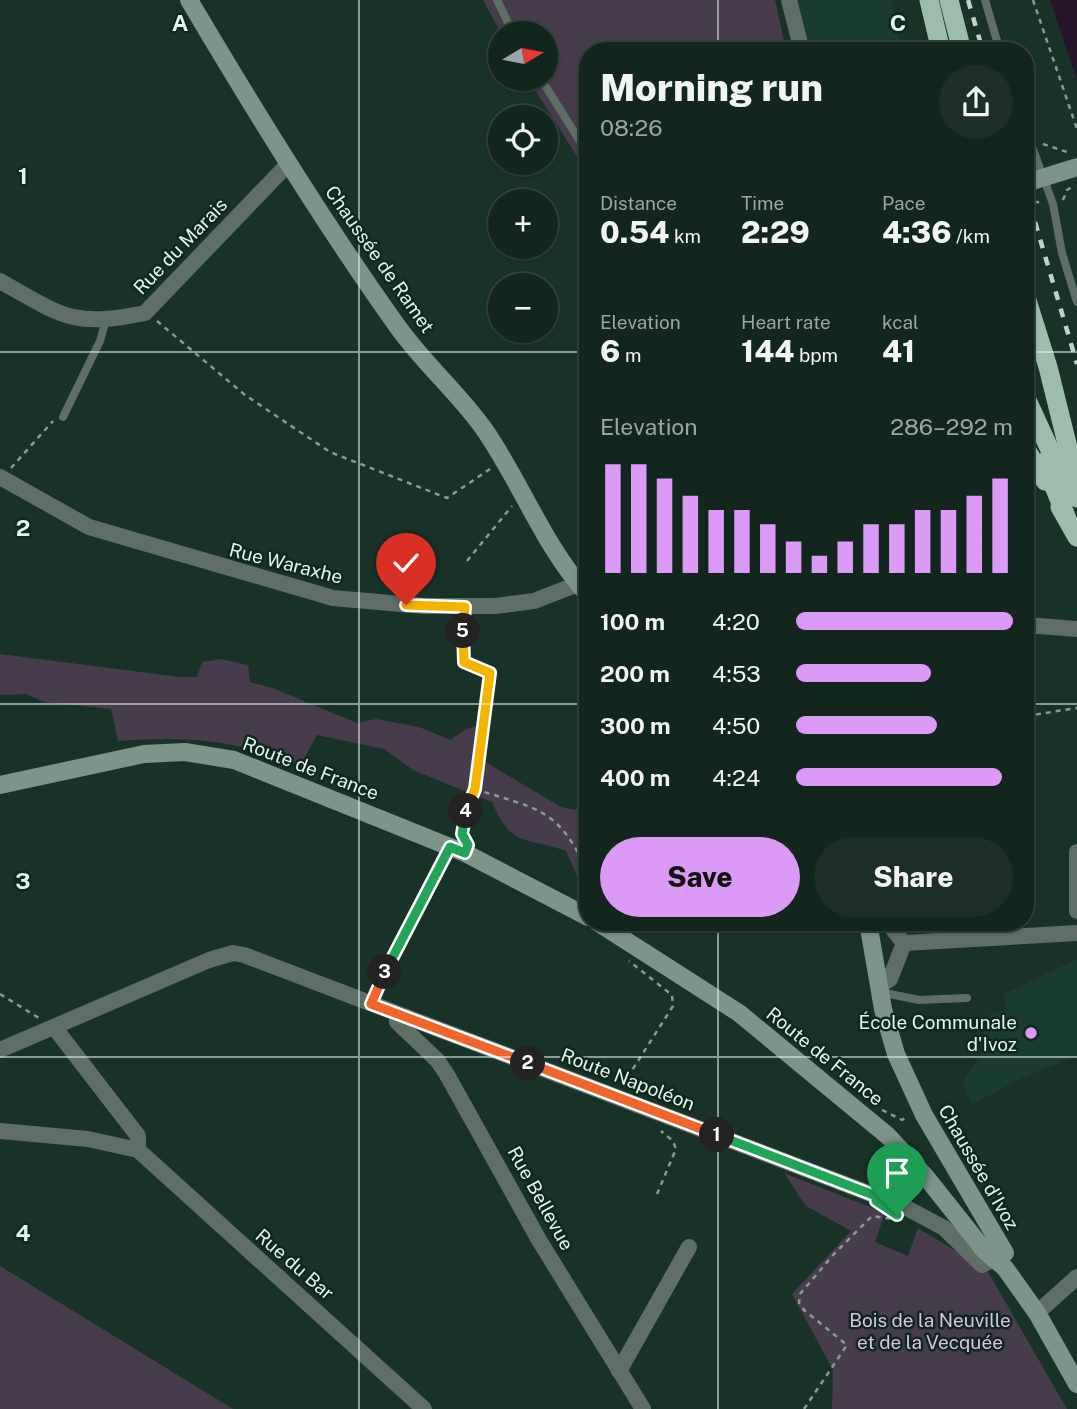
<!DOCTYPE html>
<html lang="en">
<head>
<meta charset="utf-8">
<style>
	:root { --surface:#13261e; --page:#1c2e27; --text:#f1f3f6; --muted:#9da5a4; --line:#32433c; --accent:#da9af6 }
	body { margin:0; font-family:"Public Sans",sans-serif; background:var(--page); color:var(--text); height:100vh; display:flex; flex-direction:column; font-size:26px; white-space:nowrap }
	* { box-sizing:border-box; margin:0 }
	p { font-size:23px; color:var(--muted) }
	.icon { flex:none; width:38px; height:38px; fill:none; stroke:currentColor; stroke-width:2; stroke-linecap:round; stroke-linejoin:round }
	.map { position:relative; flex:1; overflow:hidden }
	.sheet { position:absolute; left:579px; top:42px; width:455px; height:889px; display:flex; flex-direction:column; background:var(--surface); border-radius:28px; box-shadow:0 2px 5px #0004,0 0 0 2px var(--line) }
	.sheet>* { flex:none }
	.needle { width:46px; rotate:80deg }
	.tools { position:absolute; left:488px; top:21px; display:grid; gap:14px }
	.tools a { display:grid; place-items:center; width:70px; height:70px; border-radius:50%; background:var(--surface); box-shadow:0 2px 5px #0004,0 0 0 2px var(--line); font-size:35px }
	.pin { position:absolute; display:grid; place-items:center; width:60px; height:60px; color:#fff; margin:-72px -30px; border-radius:50% 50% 50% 0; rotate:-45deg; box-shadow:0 0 7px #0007 }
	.pin .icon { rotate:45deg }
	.km { position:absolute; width:35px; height:35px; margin:-18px; border-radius:50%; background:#222; color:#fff; font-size:19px; line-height:35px; text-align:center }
	.round { display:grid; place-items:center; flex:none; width:74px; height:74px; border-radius:37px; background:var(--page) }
	.head { display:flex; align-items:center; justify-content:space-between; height:119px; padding:0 21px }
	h1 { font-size:38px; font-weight:800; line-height:52px }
	.figures { display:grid; grid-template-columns:repeat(3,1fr); gap:10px; height:119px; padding:7px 21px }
	.figures div { display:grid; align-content:center }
	.figures b { font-size:30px; font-weight:800 }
	.figures small { font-size:19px; font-weight:400 }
	.figures p { font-size:19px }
	.chart { height:196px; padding:14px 21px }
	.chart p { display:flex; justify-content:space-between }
	.chart svg { width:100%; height:126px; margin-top:7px; stroke:var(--accent); stroke-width:6 }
	.action { display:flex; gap:14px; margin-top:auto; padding:14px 21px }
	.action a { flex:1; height:80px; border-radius:42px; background:var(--accent); color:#111; font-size:28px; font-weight:800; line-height:80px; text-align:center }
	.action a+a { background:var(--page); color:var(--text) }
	ul { padding:0 21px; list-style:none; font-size:23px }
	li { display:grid; grid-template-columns:112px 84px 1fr; align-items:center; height:52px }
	li i { height:18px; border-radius:9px; background:var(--accent) }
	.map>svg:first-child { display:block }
</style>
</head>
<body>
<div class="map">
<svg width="1077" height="1409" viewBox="0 0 1077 1409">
	<rect width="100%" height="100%" fill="#193228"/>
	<!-- built -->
	<g fill="#193c2f">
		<path d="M781 0H891L903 51H794Z"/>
		<path d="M1077 959V1056L1020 1079 972 1105 963 1081 983 1051 985 1016 1006 1010 1004 994Z"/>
	</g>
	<!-- green -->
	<g fill="#463c4b">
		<path d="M483 0H775L786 51H588V174L528 79H546V33H501Z"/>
		<path d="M0 654 180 677H197L202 662 221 659 248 665 250 682 275 689 357 723 376 719 419 727 450 740 466 729 483 725 482 760 561 807 575 810 588 795V900L566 851C526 836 512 849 492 802L413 770 384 749 317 735 300 766C232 739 190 736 118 741L111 709 44 702 26 694 0 695Z"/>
		<path d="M784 1173 885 1213 875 1242 908 1256 918 1228 987 1270 1067 1409H832L833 1370 792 1294 851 1231 806 1206Z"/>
		<path d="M0 1266 233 1409H0Z"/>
	</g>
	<!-- water -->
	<path fill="#25162c" d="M1050 0H1077V80Z"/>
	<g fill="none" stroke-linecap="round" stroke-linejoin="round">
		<!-- path -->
		<g stroke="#889c93" stroke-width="2.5" stroke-dasharray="5 5" stroke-linecap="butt">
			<path d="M1033 0 1077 129"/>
			<path d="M1043 144 1070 153"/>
			<path d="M1063 200 1067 190 1075 185"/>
			<path d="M1026 206 1033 201 1041 203"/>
			<path d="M157 321 245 395 330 452 447 498 490 469"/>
			<path d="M11 468 53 421"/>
			<path d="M467 561 512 506"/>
			<path d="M1026 716 1077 708"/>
			<path d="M475 789C539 810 558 807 588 873"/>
			<path d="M462 834 467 805 475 789 490 673 464 662V621"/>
			<path d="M376 990 444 859"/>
			<path d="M0 994 39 1018"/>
			<path d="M622 1086 673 1006 672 995 629 961"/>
			<path d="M882 1110 902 1120 907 1117"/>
			<path d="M657 1194 676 1149 673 1141 661 1131"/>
			<path d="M804 1409 847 1345 804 1310 799 1303 800 1294 834 1254 872 1216 893 1219"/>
		</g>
		<!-- service -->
		<g stroke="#606e68" stroke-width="8">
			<path d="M497 0 513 33"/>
			<path d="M985 0 1000 51"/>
			<path d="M541 79 588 154"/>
			<path d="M1026 130 1053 204 1062 253 1077 302"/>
			<path d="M63 417 100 341 106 320"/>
			<path d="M880 992 919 1000 967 998"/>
		</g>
		<!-- minor -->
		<g stroke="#606e68" stroke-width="16">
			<path d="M789 0 802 51"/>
			<path d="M0 281C62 316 72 328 145 313L289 163"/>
			<path d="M0 477 89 527 333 598 424 606H495L534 601 578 584"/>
			<path d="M1026 625 1077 629"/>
			<path d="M1077 852V911"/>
			<path d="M904 943 1077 933"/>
			<path d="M879 986 890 979 904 943 887 922"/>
			<path d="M397 1014V1022L437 1060 446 1073 539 1240 643 1409"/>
			<path d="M0 1050 209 960 233 953 244 955 905 1207 944 1228 982 1265 994 1259"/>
			<path d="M0 1131 88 1139 138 1150V1136L54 1027"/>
			<path d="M138 1150 424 1409"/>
			<path d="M1037 1313 1077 1277"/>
			<path d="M619 1371 689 1247"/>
		</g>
		<!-- secondary -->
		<g stroke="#7c9489" stroke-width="18">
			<path d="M189 0C254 110 321 219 395 323 421 361 457 391 484 429 521 482 544 547 588 595"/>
			<path d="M1026 183 1077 167"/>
			<path d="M0 785 144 754 185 752 234 760 465 853 588 917"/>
			<path d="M597 922 739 1013 888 1136 926 1177 984 1250 1005 1268 1037 1313 1077 1384"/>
			<path d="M868 922 883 1009 896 1054 924 1115 1005 1253 994 1259"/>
		</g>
		<!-- trunk -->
		<g stroke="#9cbdae" stroke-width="19">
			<path d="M929 0 941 51"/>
			<path d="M949 0 962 51"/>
			<path d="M1026 297 1048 367 1077 484"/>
			<path d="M1026 398 1057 465 1077 498"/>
			<path d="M1026 449 1045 481"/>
			<path d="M1044 462 1066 516"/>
			<path d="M1060 507 1077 537"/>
		</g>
		<!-- rail -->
		<g stroke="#c0d1c9" stroke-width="4.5" stroke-dasharray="9 9" stroke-linecap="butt">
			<path d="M968 0 983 51"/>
			<path d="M1030 205 1077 364"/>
		</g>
	</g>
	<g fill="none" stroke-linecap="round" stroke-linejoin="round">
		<defs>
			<path id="split-1" d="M717 1135 876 1196V1201L897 1215"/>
			<path id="split-2" d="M528 1063 717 1135"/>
			<path id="split-3" d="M385 972 371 1004 528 1063"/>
			<path id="split-4" d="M385 972 450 847 465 853 468 845 462 834 466 811"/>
			<path id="split-5" d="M463 631 464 662 490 673 475 789 466 811"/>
			<path id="split-6" d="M406 605 465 607 463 631"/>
		</defs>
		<!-- split-1 casing -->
		<use href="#split-1" stroke="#fff" stroke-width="14"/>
		<!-- split-2 casing -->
		<use href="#split-2" stroke="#fff" stroke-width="14"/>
		<!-- split-3 casing -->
		<use href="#split-3" stroke="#fff" stroke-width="14"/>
		<!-- split-4 casing -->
		<use href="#split-4" stroke="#fff" stroke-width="14"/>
		<!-- split-5 casing -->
		<use href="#split-5" stroke="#fff" stroke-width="14"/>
		<!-- split-6 casing -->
		<use href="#split-6" stroke="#fff" stroke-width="14"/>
		<!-- split-1 -->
		<use href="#split-1" stroke="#22a559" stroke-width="9"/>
		<!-- split-2 -->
		<use href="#split-2" stroke="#f0652b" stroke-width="9"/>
		<!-- split-3 -->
		<use href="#split-3" stroke="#f0652b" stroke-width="9"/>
		<!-- split-4 -->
		<use href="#split-4" stroke="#22a559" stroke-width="9"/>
		<!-- split-5 -->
		<use href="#split-5" stroke="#f5b400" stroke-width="9"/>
		<!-- split-6 -->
		<use href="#split-6" stroke="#f5b400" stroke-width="9"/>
	</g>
	<!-- grid -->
	<path fill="none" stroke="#e4f3ec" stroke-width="2" stroke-opacity="0.55" d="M359 0V1409M718 0V51M0 352H588M1026 352H1077M0 704H588M1026 704H1077M718 922V1409M0 1057H1077"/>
	<!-- markers -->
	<circle fill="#da9af6" stroke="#0e281e" stroke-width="2.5" cx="1031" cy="1033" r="7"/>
	<g text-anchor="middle" stroke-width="5" stroke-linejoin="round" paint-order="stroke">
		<!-- street labels -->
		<g font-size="19" fill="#e4f3ec" stroke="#0e281e">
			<text transform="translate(180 246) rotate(-46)" y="7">Rue du Marais</text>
			<text transform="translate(380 259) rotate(55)" y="7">Chaussée de Ramet</text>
			<text transform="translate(286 563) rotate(14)" y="7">Rue Waraxhe</text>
			<text transform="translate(311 768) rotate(21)" y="7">Route de France</text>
			<text transform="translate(825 1056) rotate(39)" y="7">Route de France</text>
			<text transform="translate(628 1079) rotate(21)" y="7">Route Napoléon</text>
			<text transform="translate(979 1167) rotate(60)" y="7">Chaussée d'Ivoz</text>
			<text transform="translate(541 1198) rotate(61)" y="7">Rue Bellevue</text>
			<text transform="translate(295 1264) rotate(41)" y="7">Rue du Bar</text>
		</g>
		<!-- poi labels -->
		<g font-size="19" fill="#e4f3ec" stroke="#0e281e" text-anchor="end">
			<text x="1017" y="1029">École Communale<tspan x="1017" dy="22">d'Ivoz</tspan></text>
		</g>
		<!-- park labels -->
		<g font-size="19" fill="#dfbeee" stroke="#0e281e">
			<text x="930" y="1327">Bois de la Neuville<tspan x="930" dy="22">et de la Vecquée</tspan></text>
		</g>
	</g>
	<g font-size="23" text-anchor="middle" font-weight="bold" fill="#e4f3ec" stroke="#0e281e" stroke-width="5" stroke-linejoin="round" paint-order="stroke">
		<text x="180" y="31">A</text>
		<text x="898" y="31">C</text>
		<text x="23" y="184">1</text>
		<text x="23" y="536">2</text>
		<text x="23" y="889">3</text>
		<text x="23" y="1241">4</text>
	</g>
</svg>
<div class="tools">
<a><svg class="needle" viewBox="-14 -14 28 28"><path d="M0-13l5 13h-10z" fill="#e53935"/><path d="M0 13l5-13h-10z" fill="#9da5a4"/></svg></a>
<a><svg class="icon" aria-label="locate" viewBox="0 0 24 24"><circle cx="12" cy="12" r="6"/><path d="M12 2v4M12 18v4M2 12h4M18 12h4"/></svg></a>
<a>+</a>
<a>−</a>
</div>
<div class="pin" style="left:897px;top:1215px;background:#1e9e55"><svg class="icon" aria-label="arrive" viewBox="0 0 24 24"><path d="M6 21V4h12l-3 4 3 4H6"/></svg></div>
<div class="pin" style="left:406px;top:605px;background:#d93025"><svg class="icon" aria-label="check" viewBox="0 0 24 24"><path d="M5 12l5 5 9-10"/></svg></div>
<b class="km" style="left:717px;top:1135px">1</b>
<b class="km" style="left:528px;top:1063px">2</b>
<b class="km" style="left:385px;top:972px">3</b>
<b class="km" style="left:466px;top:811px">4</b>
<b class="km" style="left:463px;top:631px">5</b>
<section class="sheet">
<div class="head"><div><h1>Morning run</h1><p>08:26</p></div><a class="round"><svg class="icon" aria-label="share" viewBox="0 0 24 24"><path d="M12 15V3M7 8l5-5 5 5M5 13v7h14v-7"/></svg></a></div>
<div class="figures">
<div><p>Distance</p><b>0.54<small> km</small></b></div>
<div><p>Time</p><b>2:29</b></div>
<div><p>Pace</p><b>4:36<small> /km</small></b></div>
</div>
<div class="figures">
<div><p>Elevation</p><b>6<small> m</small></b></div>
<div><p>Heart rate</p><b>144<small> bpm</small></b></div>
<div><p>kcal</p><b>41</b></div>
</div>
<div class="chart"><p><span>Elevation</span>286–292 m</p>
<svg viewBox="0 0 160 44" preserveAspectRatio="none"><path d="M5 44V6M15 44V6M25 44V11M35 44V17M45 44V22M55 44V22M65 44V27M75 44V33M85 44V38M95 44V33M105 44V27M115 44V27M125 44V22M135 44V22M145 44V17M155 44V11"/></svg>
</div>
<ul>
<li><b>100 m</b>4:20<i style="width:100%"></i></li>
<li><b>200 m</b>4:53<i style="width:62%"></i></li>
<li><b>300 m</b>4:50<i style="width:65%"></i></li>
<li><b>400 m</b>4:24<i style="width:95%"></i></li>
</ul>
<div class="action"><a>Save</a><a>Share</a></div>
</section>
</div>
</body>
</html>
